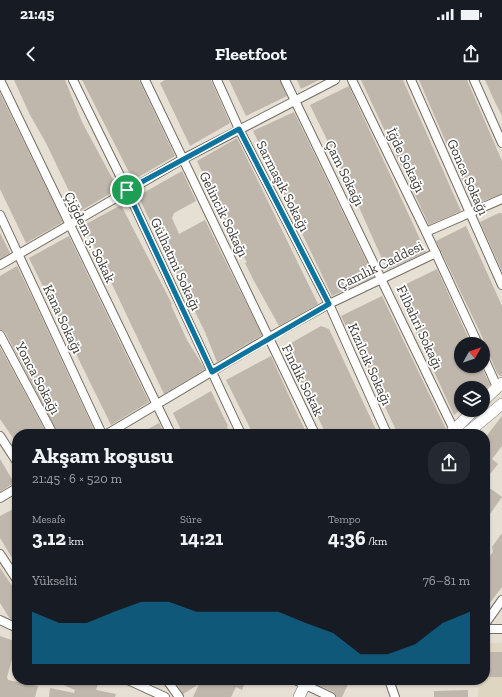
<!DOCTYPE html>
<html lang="tr">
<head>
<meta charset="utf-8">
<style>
	:root { --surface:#171b24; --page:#242831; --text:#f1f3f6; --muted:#9ea1a6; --accent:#0d739f }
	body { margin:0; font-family:"Zilla Slab",serif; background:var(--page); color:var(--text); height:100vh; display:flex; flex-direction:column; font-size:15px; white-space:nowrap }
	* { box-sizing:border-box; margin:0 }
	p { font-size:13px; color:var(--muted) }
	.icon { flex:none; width:22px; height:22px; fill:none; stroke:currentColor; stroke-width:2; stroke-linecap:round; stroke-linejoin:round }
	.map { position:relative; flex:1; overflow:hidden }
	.sheet { position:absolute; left:12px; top:349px; width:478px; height:256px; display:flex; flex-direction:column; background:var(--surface); border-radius:16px; box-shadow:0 1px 3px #0004 }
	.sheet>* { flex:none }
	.needle { width:26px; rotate:50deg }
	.fabs { position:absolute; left:454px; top:257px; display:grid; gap:8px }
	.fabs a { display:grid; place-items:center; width:36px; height:36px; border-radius:50%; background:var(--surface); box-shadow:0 1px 3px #0004; font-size:20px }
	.pin { position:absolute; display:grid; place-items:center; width:34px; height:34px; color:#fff; margin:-17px; border:2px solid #fff; border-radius:50%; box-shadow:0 1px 4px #0007 }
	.round { display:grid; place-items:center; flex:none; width:42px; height:42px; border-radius:16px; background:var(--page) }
	.headline { display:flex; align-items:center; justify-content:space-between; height:68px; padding:0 20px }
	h1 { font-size:22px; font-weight:700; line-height:30px }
	.stats { display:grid; grid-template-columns:repeat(3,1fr); gap:6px; height:68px; padding:4px 20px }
	.stats div { display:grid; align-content:center }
	.stats b { font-size:20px; font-weight:700 }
	.stats small { font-size:11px; font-weight:400 }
	.stats p { font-size:11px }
	.chart { height:112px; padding:8px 20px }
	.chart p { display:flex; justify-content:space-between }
	.chart svg { width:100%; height:72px; margin-top:4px; fill:var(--accent); opacity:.7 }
	.status { display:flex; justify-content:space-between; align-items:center; height:28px; padding:0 20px; background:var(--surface); direction:ltr }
	.status svg { height:11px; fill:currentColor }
	header { display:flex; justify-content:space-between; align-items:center; height:52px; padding:0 20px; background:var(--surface); font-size:18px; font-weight:700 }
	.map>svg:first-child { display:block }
</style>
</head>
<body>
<div class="status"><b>21:45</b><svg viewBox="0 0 49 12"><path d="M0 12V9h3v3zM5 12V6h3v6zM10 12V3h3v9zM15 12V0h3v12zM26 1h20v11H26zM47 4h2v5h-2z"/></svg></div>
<header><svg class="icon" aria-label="back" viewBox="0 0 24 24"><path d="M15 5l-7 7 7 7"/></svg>Fleetfoot<svg class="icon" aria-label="share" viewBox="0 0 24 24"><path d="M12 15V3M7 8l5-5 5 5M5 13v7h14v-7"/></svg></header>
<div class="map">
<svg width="502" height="617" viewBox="0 0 502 617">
	<rect width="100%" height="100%" fill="#e6dfd3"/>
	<!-- education -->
	<path fill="#ded6c1" d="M485 563H502V617H478L479 600H485Z"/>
	<!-- building -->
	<g fill="#bfb6ac">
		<path d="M14 0H65L82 42 118 109 79 132 46 63 30 35Z"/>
		<path d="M82 0H139L175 76 133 100Z"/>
		<path d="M165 0H211L230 43 190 66 160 3Z"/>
		<path d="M229 0H280L287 16 246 36Z"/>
		<path d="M297 0H319L301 9Z"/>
		<path d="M361 0H403L461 131 429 145Z"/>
		<path d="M419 0H467L502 81V114L473 125Z"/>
		<path d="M485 0H502V36L493 18Z"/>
		<path d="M349 6 426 172 387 190 350 107 310 25Z"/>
		<path d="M0 13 63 142 26 163 0 109Z"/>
		<path d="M294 32 374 197 332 216 253 51Z"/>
		<path d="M237 58 318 224 279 246 254 201 245 183 247 182 237 167 197 81Z"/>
		<path d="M182 91 196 121 174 133 172 138 179 154 205 140 262 255 217 282 205 252 138 116Z"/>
		<path d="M121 125 172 224 171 225 187 260 205 289 164 314 84 145Z"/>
		<path d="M499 133H502V191L480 142Z"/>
		<path d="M466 146 502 226V296H500L497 293 480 252 436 161Z"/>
		<path d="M0 153 10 173 0 179Z"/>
		<path d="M69 156 149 322 111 345 29 178Z"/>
		<path d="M17 186 33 219 96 354H58L5 252 0 250V196Z"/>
		<path d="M437 189 471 264H461V286H481L490 305 483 311V308H461V329L454 335 396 209Z"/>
		<path d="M382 216 446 349 441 354H398L341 236Z"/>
		<path d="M321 246 329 249 378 354H326L284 267Z"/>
		<path d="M0 267 47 354H17V364L0 339Z"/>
		<path d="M271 276 295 329 307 354H253L226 300Z"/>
		<path d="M211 311 228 346 227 347 230 354H183L173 333Z"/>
		<path d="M502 336V366L492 379 498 384 485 400V358Z"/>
		<path d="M159 343 165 354H139Z"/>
		<path d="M0 379 13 401 12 404 0 412Z"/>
		<path d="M491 409 502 417 490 434 485 431V411Z"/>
		<path d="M17 427V486L0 458V436Z"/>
		<path d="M502 453V507L489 524 485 521V482L493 472 492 467Z"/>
		<path d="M0 488 17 513V542L10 539 0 523Z"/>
		<path d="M0 556 17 562 7 597 8 600 38 606 35 617H0Z"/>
		<path d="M487 572H502V597H486Z"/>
		<path d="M52 600H99L96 610 116 614 115 617H49L50 608 74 613 75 610Z"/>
		<path d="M175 600H212L217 603 218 600H246L242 610 236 607 231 617H193L199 604 183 614Z"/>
		<path d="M317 600H350L342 617H336L334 612 315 604Z"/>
		<path d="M468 610V617H434V611Z"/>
	</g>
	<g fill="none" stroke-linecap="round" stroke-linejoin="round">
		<defs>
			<g id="minor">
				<path d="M0 0 171 354"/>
				<path d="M73 0 127 110 241 354"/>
				<path d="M145 0 315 354"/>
				<path d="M217 0 239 49 329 224 387 354"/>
				<path d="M285 0 454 350"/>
				<path d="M352 0 426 152 478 264"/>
				<path d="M411 0 502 205"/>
				<path d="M474 0 502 63"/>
				<path d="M0 135 102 354"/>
				<path d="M426 152 502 119"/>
				<path d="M0 185 183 79 335 0"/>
				<path d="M0 255 53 354"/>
				<path d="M483 276 497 307"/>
				<path d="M107 354 268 258 329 224 436 173"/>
				<path d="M0 356 17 382"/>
				<path d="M0 418 17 408"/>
				<path d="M0 474 17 500"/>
				<path d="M0 540 17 548"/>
				<path d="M485 544 502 520"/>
				<path d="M485 549H502"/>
				<path d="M128 600 165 617"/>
				<path d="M167 600 179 617"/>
				<path d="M295 600 331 617"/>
				<path d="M389 600 395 617"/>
			</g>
			<g id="major">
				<path d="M483 321 502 303"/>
				<path d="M450 354 474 330"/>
				<path d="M466 354 502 324"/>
				<path d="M299 617 307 600"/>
			</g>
		</defs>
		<!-- minor casing -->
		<use href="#minor" stroke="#746e63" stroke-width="10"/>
		<!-- major casing -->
		<use href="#major" stroke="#746e63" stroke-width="12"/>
		<!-- minor -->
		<use href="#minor" stroke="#fff" stroke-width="8"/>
		<!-- major -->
		<use href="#major" stroke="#fff" stroke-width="11"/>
	</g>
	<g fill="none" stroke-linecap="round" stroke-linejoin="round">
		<defs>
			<path id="route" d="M239 49 329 224 212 292 127 110Z"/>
		</defs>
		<!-- route casing -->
		<use href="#route" stroke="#fff" stroke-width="8"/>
		<!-- route -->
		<use href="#route" stroke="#0d739f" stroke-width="5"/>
	</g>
	<g text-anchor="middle" stroke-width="3.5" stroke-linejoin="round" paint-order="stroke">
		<!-- street labels -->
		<g font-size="14" fill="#3b3934" stroke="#fff">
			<text transform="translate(406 80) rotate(64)" y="5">İğde Sokağı</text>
			<text transform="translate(345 93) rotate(64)" y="5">Çam Sokağı</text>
			<text transform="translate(468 97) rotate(66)" y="5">Gonca Sokağı</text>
			<text transform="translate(283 106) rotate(63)" y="5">Sarmaşık Sokağı</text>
			<text transform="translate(224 134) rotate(64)" y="5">Gelincik Sokağı</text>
			<text transform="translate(90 157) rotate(64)" y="5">Çiğdem 3. Sokak</text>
			<text transform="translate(176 184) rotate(65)" y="5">Gülhatmi Sokağı</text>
			<text transform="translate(380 185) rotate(-26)" y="5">Çamlık Caddesi</text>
			<text transform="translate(63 239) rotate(65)" y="5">Kana Sokağı</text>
			<text transform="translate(420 247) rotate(65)" y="5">Filbahri Sokağı</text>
			<text transform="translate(370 284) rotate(66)" y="5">Kızılcık Sokağı</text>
			<text transform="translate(38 298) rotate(62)" y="5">Yonca Sokağı</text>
			<text transform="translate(303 300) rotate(64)" y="5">Fındık Sokak</text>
		</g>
	</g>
</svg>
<div class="fabs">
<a><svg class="needle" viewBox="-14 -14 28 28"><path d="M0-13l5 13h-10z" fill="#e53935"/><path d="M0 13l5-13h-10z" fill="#9ea1a6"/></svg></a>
<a><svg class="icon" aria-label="layers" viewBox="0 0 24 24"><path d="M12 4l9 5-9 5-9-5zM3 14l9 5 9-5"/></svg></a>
</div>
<div class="pin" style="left:127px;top:110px;background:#1e9e55"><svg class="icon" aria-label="arrive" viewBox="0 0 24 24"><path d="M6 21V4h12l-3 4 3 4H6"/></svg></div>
<section class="sheet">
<div class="headline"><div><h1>Akşam koşusu</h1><p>21:45 · 6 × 520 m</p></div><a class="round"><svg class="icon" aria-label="share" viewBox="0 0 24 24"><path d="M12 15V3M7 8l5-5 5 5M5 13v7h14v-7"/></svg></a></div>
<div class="stats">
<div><p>Mesafe</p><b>3.12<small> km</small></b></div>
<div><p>Süre</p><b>14:21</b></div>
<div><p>Tempo</p><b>4:36<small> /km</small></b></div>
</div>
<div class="chart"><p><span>Yükselti</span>76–81 m</p>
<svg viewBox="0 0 160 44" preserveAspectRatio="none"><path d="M0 44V12L10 19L20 19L30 12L40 6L50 6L60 12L70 12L80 12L90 12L100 19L110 25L120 38L130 38L140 32L150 19L160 12V44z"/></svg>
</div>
</section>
</div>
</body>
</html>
